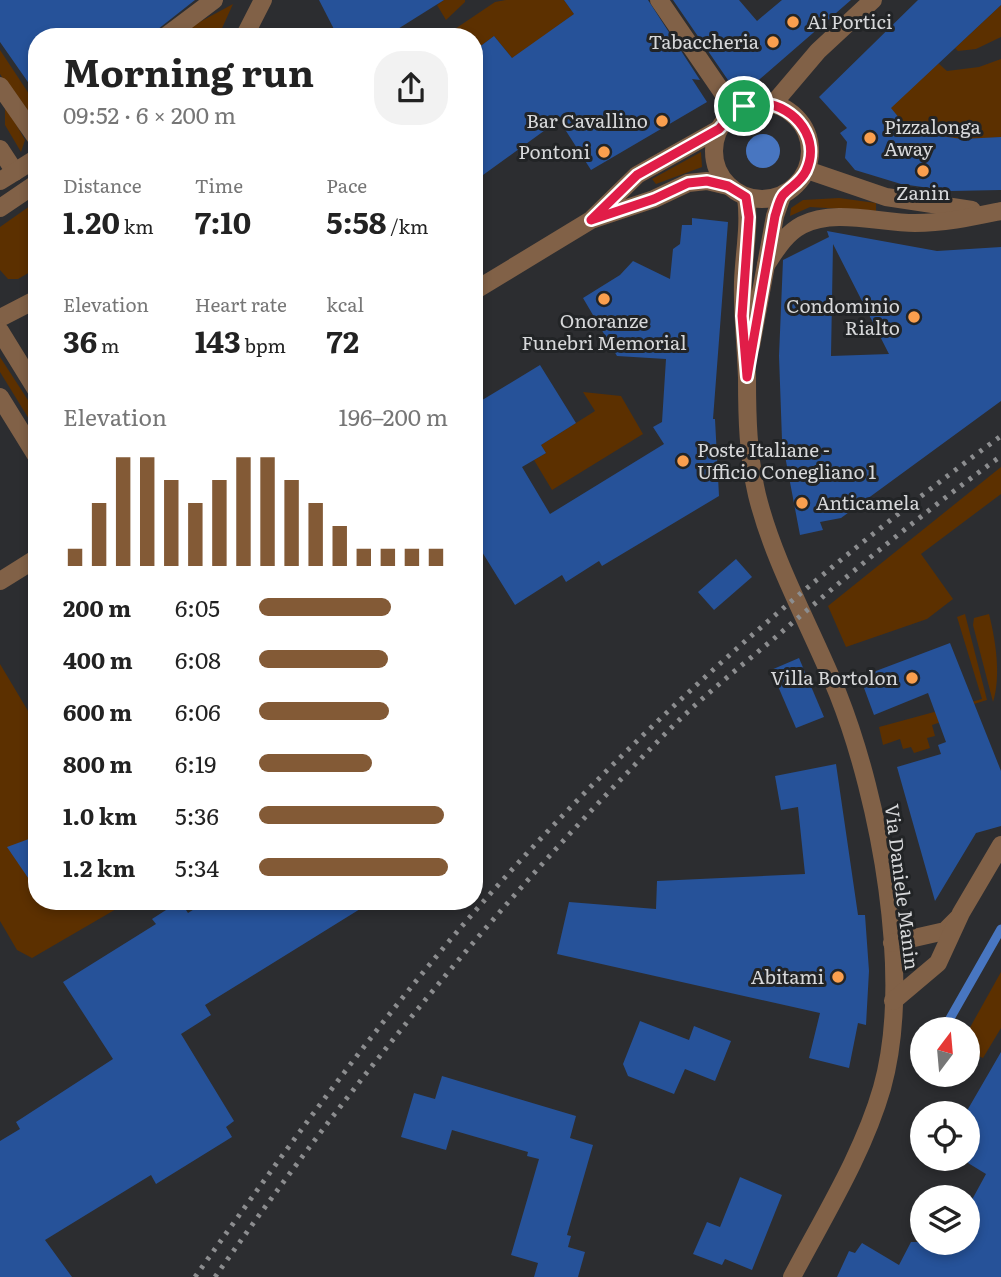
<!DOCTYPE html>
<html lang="en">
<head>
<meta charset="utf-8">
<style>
	:root { --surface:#fff; --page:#f2f2f2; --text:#222; --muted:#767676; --accent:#835a36 }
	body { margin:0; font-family:Literata,serif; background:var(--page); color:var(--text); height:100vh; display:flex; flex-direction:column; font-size:26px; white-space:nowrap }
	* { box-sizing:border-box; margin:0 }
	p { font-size:23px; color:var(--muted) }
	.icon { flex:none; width:38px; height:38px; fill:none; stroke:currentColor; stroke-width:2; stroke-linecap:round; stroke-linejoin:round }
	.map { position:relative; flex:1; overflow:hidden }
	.sheet { position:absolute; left:28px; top:28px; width:455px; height:882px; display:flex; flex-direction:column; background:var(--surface); border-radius:28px; box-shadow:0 4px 10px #0003 }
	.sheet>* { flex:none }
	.needle { width:46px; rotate:16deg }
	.controls { position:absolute; left:910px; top:1017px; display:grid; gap:14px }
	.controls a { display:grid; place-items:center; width:70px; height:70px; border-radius:50%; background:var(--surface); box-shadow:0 4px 10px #0003; font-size:35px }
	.pin { position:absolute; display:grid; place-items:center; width:60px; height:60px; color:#fff; margin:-30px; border:4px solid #fff; border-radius:50%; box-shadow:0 2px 7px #0007 }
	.round { display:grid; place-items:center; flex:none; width:74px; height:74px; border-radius:28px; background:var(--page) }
	.summary { display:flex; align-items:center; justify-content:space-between; height:119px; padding:0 35px }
	h1 { font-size:38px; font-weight:700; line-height:52px }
	.metrics { display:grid; grid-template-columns:repeat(3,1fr); gap:10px; height:119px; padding:7px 35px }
	.metrics div { display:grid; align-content:center }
	.metrics b { font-size:30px; font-weight:700 }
	.metrics small { font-size:19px; font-weight:400 }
	.metrics p { font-size:19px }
	.chart { height:196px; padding:14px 35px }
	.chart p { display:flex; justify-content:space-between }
	.chart svg { width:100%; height:126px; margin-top:7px; stroke:var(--accent); stroke-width:6 }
	ul { padding:0 35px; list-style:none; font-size:23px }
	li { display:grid; grid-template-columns:112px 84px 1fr; align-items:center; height:52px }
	li i { height:18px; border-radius:9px; background:var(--accent) }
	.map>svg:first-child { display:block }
</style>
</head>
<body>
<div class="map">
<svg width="1001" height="1277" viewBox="0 0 1001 1277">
	<rect width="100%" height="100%" fill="#2c2d30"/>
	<!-- green -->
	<g fill="#5c3000">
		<path d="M444 0H465V2L446 20 437 5Z"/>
		<path d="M506 0H564L574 14 513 59 494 36 474 51V37H443L495 2Z"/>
		<path d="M233 4 218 37H172Z"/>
		<path d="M1001 5V37L976 49 958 51 955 48Z"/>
		<path d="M0 50 37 106V130L0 74Z"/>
		<path d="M1001 59V137C979 139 927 143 908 129 902 124 896 114 890 108L938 63 947 71 979 67Z"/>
		<path d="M5 105 25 140 21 152 5 125Z"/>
		<path d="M701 152 702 167 656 184 652 179Z"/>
		<path d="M839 198 876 203V211L810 207 790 216 791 208 803 200Z"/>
		<path d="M37 201V268L18 279H8L0 270V227Z"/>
		<path d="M0 357 37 414V432L0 372Z"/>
		<path d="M583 392 621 396 643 434 552 490 534 460 546 453 541 445 595 411Z"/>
		<path d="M1001 467V494L921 554 953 599 927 619 846 647 828 606Z"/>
		<path d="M965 614 987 700 974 704 968 713 932 725 935 736 927 738 930 748 914 753 911 747 903 749 900 739 883 745 879 727 982 699 957 617Z"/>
		<path d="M989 614C996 642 1001 676 993 702L973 625 974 618Z"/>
		<path d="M0 664 37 726V901H130L32 958 17 950 0 921Z"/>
		<path d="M1001 972V1028L983 1058 968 1052V1031Z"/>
	</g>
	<!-- water -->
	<circle fill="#4876c1" cx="763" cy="151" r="17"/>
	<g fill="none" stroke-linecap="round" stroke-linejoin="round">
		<!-- stream -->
		<path stroke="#4876c1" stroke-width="9" d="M944 1029 1001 929"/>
	</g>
	<!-- building -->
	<g fill="#265299" fill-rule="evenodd">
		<path d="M0 0H195L148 37H37V95L0 42Z"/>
		<path d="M319 0H444L385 37H338Z"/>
		<path d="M564 0H648L700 80 692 79 707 102 591 170 559 120 483 175 474 161V51L494 36 512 58 574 14Z"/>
		<path d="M673 0H739L757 21 782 0H851L753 85 730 83Z"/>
		<path d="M918 0H1001V5L891 108 909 130 919 133 962 139 1001 137V190L951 191 901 184 855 170 845 158 847 142 840 133 847 128 819 97Z"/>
		<path d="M692 218 728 222 713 419H715L719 496 602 566 599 561 566 582 562 575 515 605 474 539V405L540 365 576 423 541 445 546 453 522 467 550 514 664 444 653 427 662 422 666 359 617 356 583 298 620 275 633 261 670 279 673 249 680 244 682 225H692Z"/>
		<path d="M827 231 937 251 1001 247V401L841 518 820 522 823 530 800 535 782 440 779 356 783 260 829 237ZM833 244 889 354 831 356Z"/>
		<path d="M736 559 752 577 714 610 698 592Z"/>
		<path d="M950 643 1001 771V826L976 833 935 901 897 767 941 754 938 745 946 742 928 693 874 715 860 677Z"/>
		<path d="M799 658 824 717 796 728 771 670Z"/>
		<path d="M836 764 858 915H865L869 971 866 1025 858 1023 849 1068 809 1058 820 1013 557 954 569 902 656 909 657 881 805 874 798 807 781 810 775 776Z"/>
		<path d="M37 836V891L7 847Z"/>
		<path d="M180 901 188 913 207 901H373L205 1005 211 1015 181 1034 234 1121 226 1127 232 1137 156 1184 151 1175 45 1240 72 1277H0V1141L20 1129 16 1122 113 1059 63 982 156 924 152 919Z"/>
		<path d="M640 1021 689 1040 694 1026 731 1041 715 1081 685 1069 674 1094 628 1076 623 1064Z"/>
		<path d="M1001 1052V1277H837L849 1251 855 1253 862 1243 899 1265 911 1242H968V1207L986 1174 968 1163V1109Z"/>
		<path d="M442 1076 576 1116 570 1138 593 1145 567 1235 571 1236 568 1247 585 1252 578 1277H534L538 1263 511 1255 539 1159 527 1156 528 1152 452 1130 446 1150 401 1137 414 1093 435 1099Z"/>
		<path d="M740 1177 782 1195 752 1270 725 1259 722 1265 693 1254 707 1222 720 1227Z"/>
	</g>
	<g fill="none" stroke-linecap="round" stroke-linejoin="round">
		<!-- minor -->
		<g stroke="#816147" stroke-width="18">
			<path d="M659 0 735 111"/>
			<path d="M165 37 214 0"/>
			<path d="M244 37 263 0"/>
			<path d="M0 86 37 139"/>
			<circle cx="762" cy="151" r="48"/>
			<path d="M773 104 818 51 873 0"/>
			<path d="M0 149 15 172"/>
			<path d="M807 170 886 197 972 210"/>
			<path d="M0 181 37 158"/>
			<path d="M746 197C750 226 744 253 743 282 742 314 746 345 747 378 747 417 748 456 757 495 774 564 812 629 838 694 880 800 913 977 882 1088 863 1154 824 1216 792 1277"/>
			<path d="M0 208 37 183"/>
			<path d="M594 219 654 199 688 183 707 181 728 186"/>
			<path d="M766 265C776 250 785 234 802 225 834 208 880 223 915 223 945 223 972 217 1001 211"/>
			<path d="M474 291 591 220 637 175 719 129"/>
			<path d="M0 318 37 299"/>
			<path d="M0 331 37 391"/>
			<path d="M751 346 775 216 782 196"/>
			<path d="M0 397 37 457"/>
			<path d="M0 581 37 558"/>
			<path d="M892 943 945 931 957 919"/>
			<path d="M893 1001 938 963 961 913 1001 845"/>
		</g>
		<!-- rail -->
		<g stroke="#8c8d8f" stroke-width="5" stroke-dasharray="3.5 7" stroke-linecap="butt">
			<path d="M195 1277C294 1138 394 999 509 873 657 710 824 566 1001 436"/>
			<path d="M215 1277C352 1082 501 899 669 730 703 696 741 666 777 636 850 573 924 512 1001 456"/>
		</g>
	</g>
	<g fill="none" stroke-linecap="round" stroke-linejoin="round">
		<defs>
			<path id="route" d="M763 103C796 107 821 139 806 171 800 183 791 186 783 195 779 200 777 210 775 216L747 377 742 316 749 217 746 197 728 186 707 181 688 183 654 199 591 220 637 175 719 129 735 111Z"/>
		</defs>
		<!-- route casing -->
		<use href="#route" stroke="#fff" stroke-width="14"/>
		<!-- route -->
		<use href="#route" stroke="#e11d48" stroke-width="9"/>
	</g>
	<!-- markers -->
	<g fill="#fa9f4e" stroke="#222426" stroke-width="2.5">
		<circle cx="793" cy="22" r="7"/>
		<circle cx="773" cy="42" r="7"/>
		<circle cx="662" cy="121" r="7"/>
		<circle cx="870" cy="138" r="7"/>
		<circle cx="604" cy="152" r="7"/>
		<circle cx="923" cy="171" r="7"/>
		<circle cx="604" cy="299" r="7"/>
		<circle cx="914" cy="317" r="7"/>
		<circle cx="683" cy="461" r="7"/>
		<circle cx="802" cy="503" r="7"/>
		<circle cx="912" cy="678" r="7"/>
		<circle cx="838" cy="977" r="7"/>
	</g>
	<g text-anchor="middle" stroke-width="6" stroke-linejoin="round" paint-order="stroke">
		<!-- poi labels -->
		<g font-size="19" fill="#d7d8da" stroke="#222426" text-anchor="end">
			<text x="807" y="29" text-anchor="start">Ai Portici</text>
			<text x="759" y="49">Tabaccheria</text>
			<text x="648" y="128">Bar Cavallino</text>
			<text x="884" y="134" text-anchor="start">Pizzalonga<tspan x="884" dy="22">Away</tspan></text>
			<text x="590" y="159">Pontoni</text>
			<text x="923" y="200" text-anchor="middle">Zanin</text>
			<text x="900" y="313">Condominio<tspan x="900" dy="22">Rialto</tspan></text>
			<text x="604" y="328" text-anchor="middle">Onoranze<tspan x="604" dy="22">Funebri Memorial</tspan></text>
			<text x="697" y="457" text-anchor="start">Poste Italiane -<tspan x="697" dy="22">Ufficio Conegliano 1</tspan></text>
			<text x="816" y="510" text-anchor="start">Anticamela</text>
			<text x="898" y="685">Villa Bortolon</text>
			<text x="824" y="984">Abitami</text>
		</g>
		<!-- street labels -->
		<g font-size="19" fill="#d7d8da" stroke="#222426">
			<text transform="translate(902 887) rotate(83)" y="7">Via Daniele Manin</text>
		</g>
	</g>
</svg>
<div class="controls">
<a><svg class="needle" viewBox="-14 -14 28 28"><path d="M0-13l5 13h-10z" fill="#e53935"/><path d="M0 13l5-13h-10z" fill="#767676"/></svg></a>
<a><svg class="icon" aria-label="locate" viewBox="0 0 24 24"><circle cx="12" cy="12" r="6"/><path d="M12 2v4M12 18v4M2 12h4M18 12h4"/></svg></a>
<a><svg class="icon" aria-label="layers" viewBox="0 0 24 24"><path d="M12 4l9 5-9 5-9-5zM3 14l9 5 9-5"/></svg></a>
</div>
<div class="pin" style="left:744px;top:106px;background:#1e9e55"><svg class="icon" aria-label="arrive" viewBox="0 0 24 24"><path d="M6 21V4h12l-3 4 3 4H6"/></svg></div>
<section class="sheet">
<div class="summary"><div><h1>Morning run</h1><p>09:52 · 6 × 200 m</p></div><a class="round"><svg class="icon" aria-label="share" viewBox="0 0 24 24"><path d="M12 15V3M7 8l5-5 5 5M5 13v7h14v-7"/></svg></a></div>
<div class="metrics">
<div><p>Distance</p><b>1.20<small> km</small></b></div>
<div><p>Time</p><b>7:10</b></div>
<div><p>Pace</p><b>5:58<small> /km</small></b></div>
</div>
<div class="metrics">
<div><p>Elevation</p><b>36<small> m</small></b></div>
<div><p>Heart rate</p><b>143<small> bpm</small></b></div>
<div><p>kcal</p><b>72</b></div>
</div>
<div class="chart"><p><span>Elevation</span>196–200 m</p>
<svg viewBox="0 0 160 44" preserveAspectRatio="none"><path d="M5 44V38M15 44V22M25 44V6M35 44V6M45 44V14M55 44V22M65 44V14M75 44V6M85 44V6M95 44V14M105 44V22M115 44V30M125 44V38M135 44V38M145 44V38M155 44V38"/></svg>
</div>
<ul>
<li><b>200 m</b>6:05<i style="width:70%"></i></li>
<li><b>400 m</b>6:08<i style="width:68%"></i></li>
<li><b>600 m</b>6:06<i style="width:69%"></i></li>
<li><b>800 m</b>6:19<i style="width:60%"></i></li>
<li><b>1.0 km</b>5:36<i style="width:98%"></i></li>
<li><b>1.2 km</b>5:34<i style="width:100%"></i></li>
</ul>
</section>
</div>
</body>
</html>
